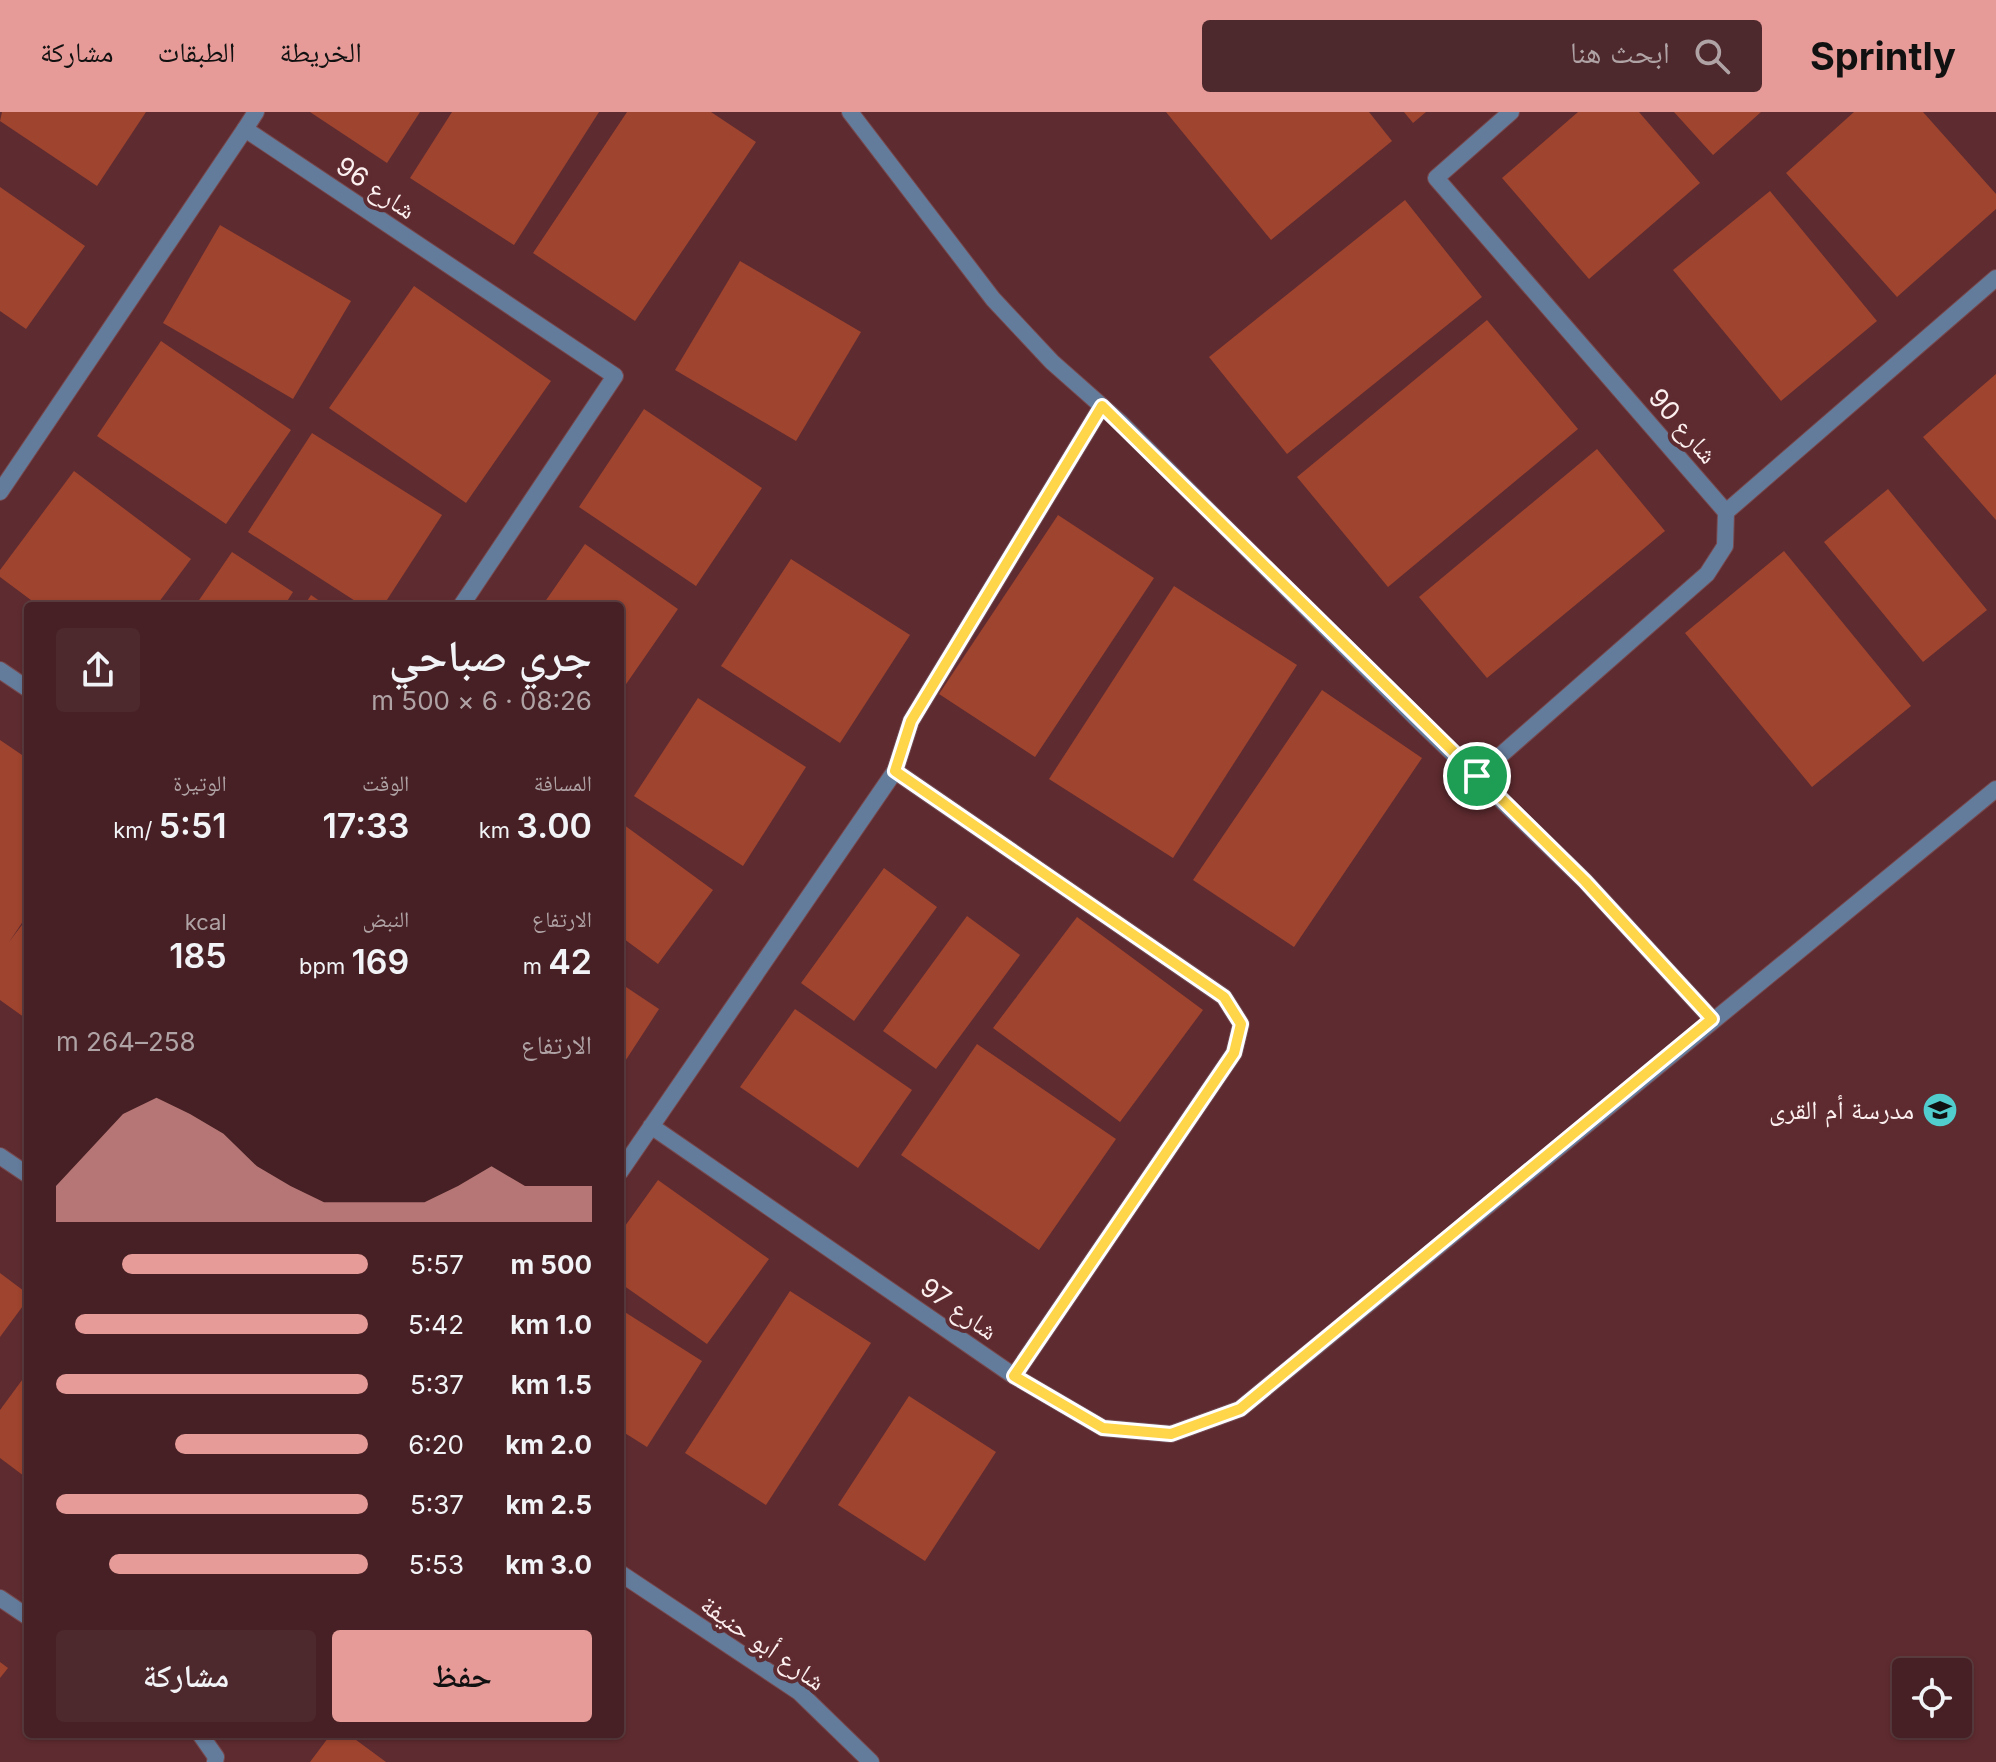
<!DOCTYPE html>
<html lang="ar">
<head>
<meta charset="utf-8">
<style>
	:root { --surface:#462024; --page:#4d282c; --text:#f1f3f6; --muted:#b0a3a6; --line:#5e3e41; --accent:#e69b98 }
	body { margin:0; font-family:Inter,"Noto Naskh Arabic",sans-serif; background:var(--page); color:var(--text); direction:rtl; height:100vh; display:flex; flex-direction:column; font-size:30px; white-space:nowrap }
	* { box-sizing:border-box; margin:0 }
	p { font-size:26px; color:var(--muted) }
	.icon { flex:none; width:44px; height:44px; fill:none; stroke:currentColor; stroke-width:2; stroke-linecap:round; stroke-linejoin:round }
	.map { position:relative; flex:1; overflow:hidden; direction:ltr }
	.panel { position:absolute; left:24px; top:490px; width:600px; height:1136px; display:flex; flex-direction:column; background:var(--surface); border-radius:8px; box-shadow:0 2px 6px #0004,0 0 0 2px var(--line); direction:rtl }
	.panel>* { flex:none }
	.fabs { position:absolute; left:1892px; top:1546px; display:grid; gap:16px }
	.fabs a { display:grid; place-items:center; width:80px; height:80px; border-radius:8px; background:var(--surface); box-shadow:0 2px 6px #0004,0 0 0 2px var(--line); font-size:40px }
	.pin { position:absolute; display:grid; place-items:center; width:68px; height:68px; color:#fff; margin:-34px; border:4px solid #fff; border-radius:50%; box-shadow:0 2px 8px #0007 }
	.round { display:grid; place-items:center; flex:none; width:84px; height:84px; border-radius:8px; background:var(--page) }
	.summary { display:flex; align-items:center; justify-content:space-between; height:136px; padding:0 32px }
	h1 { font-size:44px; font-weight:600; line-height:60px }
	.figures { display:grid; grid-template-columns:repeat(3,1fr); gap:12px; height:136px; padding:8px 32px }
	.figures div { display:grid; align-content:center }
	.figures b { font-size:34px; font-weight:600 }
	.figures small { font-size:22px; font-weight:400 }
	.figures p { font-size:22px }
	.chart { height:224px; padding:16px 32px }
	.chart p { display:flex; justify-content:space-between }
	.chart svg { width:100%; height:144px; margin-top:8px; fill:var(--accent); opacity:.7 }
	.cta { display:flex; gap:16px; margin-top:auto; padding:16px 32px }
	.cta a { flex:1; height:92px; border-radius:8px; background:var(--accent); color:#111; font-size:32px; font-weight:600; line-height:92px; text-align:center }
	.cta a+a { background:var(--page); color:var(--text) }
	ul { padding:0 32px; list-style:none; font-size:26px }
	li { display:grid; grid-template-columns:128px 96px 1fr; align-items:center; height:60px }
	li i { height:20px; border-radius:10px; background:var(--accent) }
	header { display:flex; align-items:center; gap:48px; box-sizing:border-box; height:112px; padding:0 40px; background:var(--accent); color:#111 }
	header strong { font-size:38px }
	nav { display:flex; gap:44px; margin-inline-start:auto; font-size:28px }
	.search { width:560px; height:72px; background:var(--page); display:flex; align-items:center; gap:20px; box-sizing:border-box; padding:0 28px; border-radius:8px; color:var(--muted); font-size:30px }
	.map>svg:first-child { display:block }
</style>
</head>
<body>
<header>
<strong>Sprintly</strong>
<div class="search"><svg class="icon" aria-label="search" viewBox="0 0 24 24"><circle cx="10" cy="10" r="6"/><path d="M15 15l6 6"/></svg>ابحث هنا</div>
<nav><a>الخريطة</a><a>الطبقات</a><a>مشاركة</a></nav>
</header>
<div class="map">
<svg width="1996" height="1650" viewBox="0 0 1996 1650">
	<rect width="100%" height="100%" fill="#5e2b30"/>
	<!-- building -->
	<g fill="#9f442e">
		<path d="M2 0H146L97 74 0 9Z"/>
		<path d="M310 0H420L387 51Z"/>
		<path d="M452 0H599L514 133 410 66Z"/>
		<path d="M627 0H711L756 30 635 209 533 141Z"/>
		<path d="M1166 0H1369L1392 29 1271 128Z"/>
		<path d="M1404 0H1426L1413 11Z"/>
		<path d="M1578 0H1639L1700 71 1589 167 1502 66Z"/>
		<path d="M1674 0H1761L1713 43Z"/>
		<path d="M1854 0H1923L1996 82V97L1897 185 1786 61Z"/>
		<path d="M0 75 85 134 26 217 0 199Z"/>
		<path d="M1770 79 1877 209 1781 289 1673 158Z"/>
		<path d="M1405 88 1482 185 1287 342 1209 245Z"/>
		<path d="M220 113 351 189 293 287 163 211Z"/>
		<path d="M740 149 861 220 796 329 675 258Z"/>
		<path d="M414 174 551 269 466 391 329 296Z"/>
		<path d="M1487 208 1578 317 1388 475 1297 365Z"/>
		<path d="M161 229 291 318 226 412 97 324Z"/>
		<path d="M1996 262V408L1923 325Z"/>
		<path d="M644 297 762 376 696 474 579 395Z"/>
		<path d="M312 321 442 403 383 494H363L248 420Z"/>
		<path d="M1597 337 1665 419 1487 566 1419 485Z"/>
		<path d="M74 359 191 447 156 494H39L0 465V458Z"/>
		<path d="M1888 377 1987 498 1923 550 1824 430Z"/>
		<path d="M1058 403 1154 466 1035 645 939 582Z"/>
		<path d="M585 432 678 497 622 578 620 494H542Z"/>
		<path d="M1784 439 1911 594 1812 675 1685 521Z"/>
		<path d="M232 440 293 480 284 494H195Z"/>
		<path d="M791 447 910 523 840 631 721 554Z"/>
		<path d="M1174 474 1297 553 1173 746 1049 667Z"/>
		<path d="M311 483 327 494H304Z"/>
		<path d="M1322 578 1422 646 1294 835 1193 768Z"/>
		<path d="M698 586 806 655 743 754 634 684Z"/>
		<path d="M0 628 28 647V802L9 830 28 805V908L0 888Z"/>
		<path d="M620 710 713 778 658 852 620 824Z"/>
		<path d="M884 756 937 795 854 909 801 871Z"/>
		<path d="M967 804 1020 843 936 957 883 919Z"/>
		<path d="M1077 805 1203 898 1120 1010 993 916Z"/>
		<path d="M620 871 659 897 620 957Z"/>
		<path d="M795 897 912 978 858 1056 740 975Z"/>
		<path d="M977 932 1116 1027 1039 1138 901 1043Z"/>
		<path d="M658 1068 769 1147 707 1232 620 1171V1121Z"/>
		<path d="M0 1161 28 1182V1187L0 1225Z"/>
		<path d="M790 1179 871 1231 766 1393 685 1341Z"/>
		<path d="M620 1197 702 1249 647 1335 620 1318Z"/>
		<path d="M28 1260V1367L0 1346V1298Z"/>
		<path d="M909 1284 996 1340 925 1449 838 1393Z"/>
		<path d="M0 1550 8 1556 0 1566Z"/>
		<path d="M331 1622H348L386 1650H310Z"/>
	</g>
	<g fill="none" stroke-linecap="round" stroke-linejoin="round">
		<defs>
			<g id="service">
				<path d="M850 0 993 187 1052 250 1121 311 1418 608 1585 769 1712 907"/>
				<path d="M245 17 256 0"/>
				<path d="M895 659 911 609 1102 294"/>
				<path d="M1477 664 1707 462 1725 434 1726 400"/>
				<path d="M1014 1264 1103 1316 1171 1322 1240 1297 1996 677"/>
			</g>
			<g id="minor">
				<path d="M1511 0 1436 66 1726 400 1996 166"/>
				<path d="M0 380 245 17 615 264 461 494"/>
				<path d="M0 558 28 577"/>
				<path d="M620 1060 895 659 1224 885 1241 912 1234 941 1014 1264 651 1014"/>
				<path d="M0 1486 28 1505"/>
				<path d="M200 1622 216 1645 215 1650"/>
			</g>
			<g id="tertiary">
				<path d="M0 1044 28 1063"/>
				<path d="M620 1461 799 1580 871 1650"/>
			</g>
		</defs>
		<!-- service casing -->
		<use href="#service" stroke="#774a4f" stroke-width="18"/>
		<!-- minor casing -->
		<use href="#minor" stroke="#774a4f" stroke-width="18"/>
		<!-- tertiary casing -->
		<use href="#tertiary" stroke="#774a4f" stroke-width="18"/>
		<!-- service -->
		<use href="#service" stroke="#647c9c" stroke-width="16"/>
		<!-- minor -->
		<use href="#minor" stroke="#647c9c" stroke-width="16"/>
		<!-- tertiary -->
		<use href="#tertiary" stroke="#647c9c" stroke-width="16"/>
	</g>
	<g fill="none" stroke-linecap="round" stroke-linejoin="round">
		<defs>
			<path id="route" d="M1102 294 1585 769 1712 907 1240 1297 1171 1322 1103 1316 1014 1264 1234 941 1241 912 1224 885 895 659 911 609Z"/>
		</defs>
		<!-- route casing -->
		<use href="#route" stroke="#fff" stroke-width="16"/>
		<!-- route -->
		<use href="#route" stroke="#ffd54a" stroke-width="10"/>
	</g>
	<!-- icons -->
	<defs>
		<symbol id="school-disc" viewBox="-11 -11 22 22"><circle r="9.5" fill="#52cdcd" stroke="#5e2b30"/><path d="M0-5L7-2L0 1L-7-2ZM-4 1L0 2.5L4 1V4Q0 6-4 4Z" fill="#111"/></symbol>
	</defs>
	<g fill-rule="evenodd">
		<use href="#school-disc" x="1920" y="978" width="40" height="40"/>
	</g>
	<g text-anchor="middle" stroke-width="8" stroke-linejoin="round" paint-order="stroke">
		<!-- street labels -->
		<g font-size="26" fill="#fcefef" stroke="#5e2b30">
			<text transform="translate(376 76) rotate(34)" y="9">شارع 96</text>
			<text transform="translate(1683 314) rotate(49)" y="9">شارع 90</text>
			<text transform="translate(959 1197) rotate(35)" y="9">شارع 97</text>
			<text transform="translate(763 1531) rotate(35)" y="9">شارع أبو حنيفة</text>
		</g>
		<!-- poi labels -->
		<g font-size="26" fill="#fcefef" stroke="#5e2b30" text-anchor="end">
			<text x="1914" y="1007">مدرسة أم القرى</text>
		</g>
	</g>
</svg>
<div class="fabs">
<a><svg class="icon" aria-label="locate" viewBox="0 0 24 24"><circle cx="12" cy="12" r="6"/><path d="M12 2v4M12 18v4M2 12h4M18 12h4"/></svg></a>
</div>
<div class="pin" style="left:1477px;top:664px;background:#1e9e55"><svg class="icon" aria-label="arrive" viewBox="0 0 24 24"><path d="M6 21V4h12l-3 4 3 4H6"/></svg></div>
<section class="panel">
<div class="summary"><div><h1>جري صباحي</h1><p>08:26 · 6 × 500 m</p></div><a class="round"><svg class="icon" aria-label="share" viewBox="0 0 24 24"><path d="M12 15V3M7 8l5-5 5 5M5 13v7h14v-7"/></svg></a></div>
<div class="figures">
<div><p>المسافة</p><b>3.00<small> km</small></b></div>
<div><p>الوقت</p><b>17:33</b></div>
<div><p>الوتيرة</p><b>5:51<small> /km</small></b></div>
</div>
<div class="figures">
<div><p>الارتفاع</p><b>42<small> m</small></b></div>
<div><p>النبض</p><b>169<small> bpm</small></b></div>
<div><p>kcal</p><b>185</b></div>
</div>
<div class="chart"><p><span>الارتفاع</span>258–264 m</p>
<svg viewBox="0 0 160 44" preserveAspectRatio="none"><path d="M0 44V33L10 22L20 11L30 6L40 11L50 17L60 27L70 33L80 38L90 38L100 38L110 38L120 33L130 27L140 33L150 33L160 33V44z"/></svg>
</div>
<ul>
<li><b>500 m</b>5:57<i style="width:79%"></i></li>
<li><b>1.0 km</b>5:42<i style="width:94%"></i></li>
<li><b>1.5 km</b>5:37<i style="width:100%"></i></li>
<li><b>2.0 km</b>6:20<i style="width:62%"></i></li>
<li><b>2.5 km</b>5:37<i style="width:100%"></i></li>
<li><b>3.0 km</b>5:53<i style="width:83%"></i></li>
</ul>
<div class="cta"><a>حفظ</a><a>مشاركة</a></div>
</section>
</div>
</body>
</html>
